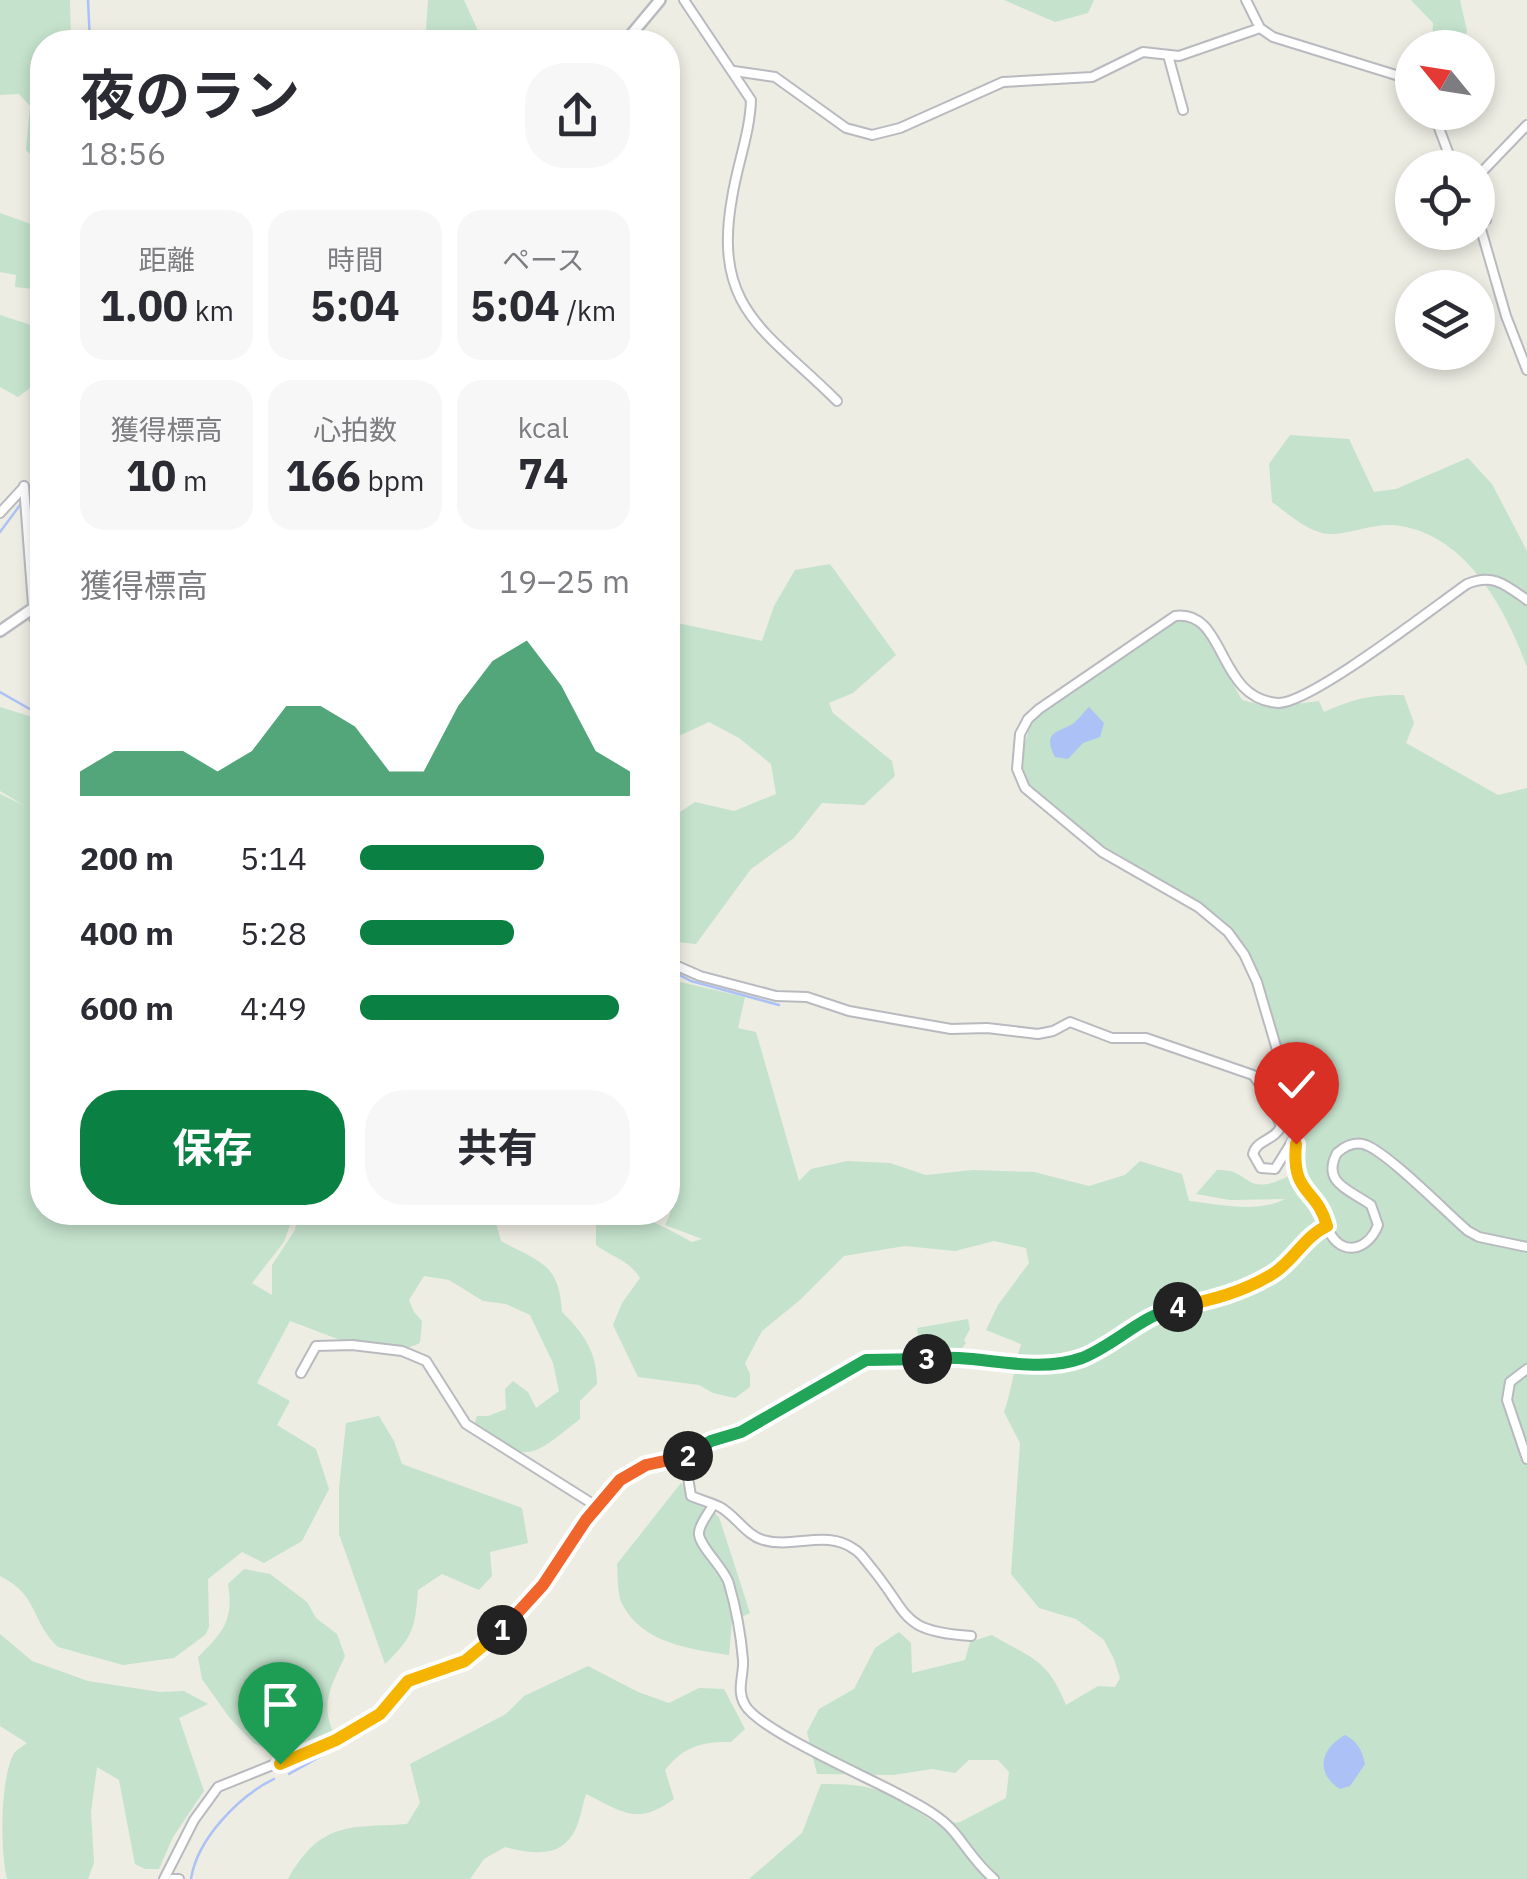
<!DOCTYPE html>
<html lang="ja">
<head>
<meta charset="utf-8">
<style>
	:root { --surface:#fff; --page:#f7f7f7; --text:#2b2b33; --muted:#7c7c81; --accent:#0b8043 }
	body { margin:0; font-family:"IBM Plex Sans","Noto Sans JP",sans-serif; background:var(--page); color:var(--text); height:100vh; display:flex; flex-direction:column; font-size:38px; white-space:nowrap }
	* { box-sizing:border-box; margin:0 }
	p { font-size:32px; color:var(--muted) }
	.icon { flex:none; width:55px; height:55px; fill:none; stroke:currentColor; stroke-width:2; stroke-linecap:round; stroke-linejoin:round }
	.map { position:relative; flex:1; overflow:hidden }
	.sheet { position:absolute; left:30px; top:30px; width:650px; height:1195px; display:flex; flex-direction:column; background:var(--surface); border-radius:40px; box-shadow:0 5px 15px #0003 }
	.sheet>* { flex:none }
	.needle { width:65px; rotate:300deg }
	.controls { position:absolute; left:1395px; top:30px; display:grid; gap:20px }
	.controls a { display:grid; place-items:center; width:100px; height:100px; border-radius:50%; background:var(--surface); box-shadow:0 5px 15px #0003; font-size:50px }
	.pin { position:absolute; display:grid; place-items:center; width:85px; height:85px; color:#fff; margin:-102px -42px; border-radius:50% 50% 50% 0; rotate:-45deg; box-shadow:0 0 10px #0007 }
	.pin .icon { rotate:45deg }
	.km { position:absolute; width:50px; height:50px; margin:-25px; border-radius:50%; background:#222; color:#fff; font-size:28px; line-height:50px; text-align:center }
	.round { display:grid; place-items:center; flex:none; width:105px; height:105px; border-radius:40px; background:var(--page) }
	.summary { display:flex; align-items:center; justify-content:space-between; height:170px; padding:0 50px }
	h1 { font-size:55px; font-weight:700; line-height:75px }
	.metrics { display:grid; grid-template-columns:repeat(3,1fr); gap:15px; height:170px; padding:10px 50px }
	.metrics div { display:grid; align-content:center; border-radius:25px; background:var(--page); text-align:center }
	.metrics b { font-size:42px; font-weight:700 }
	.metrics small { font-size:28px; font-weight:400 }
	.metrics p { font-size:28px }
	.chart { height:280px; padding:20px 50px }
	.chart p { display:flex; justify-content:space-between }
	.chart svg { width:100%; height:180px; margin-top:10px; fill:var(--accent); opacity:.7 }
	.cta { display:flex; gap:20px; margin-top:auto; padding:20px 50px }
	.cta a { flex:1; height:115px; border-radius:40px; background:var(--accent); color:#fff; font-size:40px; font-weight:700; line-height:115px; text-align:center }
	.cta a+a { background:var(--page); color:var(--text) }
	ul { padding:0 50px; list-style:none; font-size:32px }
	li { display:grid; grid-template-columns:160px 120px 1fr; align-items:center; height:75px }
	li i { height:25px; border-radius:12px; background:var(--accent) }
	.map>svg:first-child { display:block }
</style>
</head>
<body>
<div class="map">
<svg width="1527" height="1879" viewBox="0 0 1527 1879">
	<rect width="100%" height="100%" fill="#edede4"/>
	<!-- green -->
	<g fill="#c4e2cc">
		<path d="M0 0H70L71 42H42V166L26 150 30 106 19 94 0 95Z"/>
		<path d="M428 0H464L483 42H434L426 31Z"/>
		<path d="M1004 0H1094L1088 13 1055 22Z"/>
		<path d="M1411 0H1460L1467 31 1462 47H1432L1433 23Z"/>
		<path d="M0 213 42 228V290L15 287 16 275 0 272Z"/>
		<path d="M0 315 28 324 42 335V379L18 397 0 387Z"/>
		<path d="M1290 435 1349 439 1374 492 1396 489 1468 458 1492 484 1527 551V667C1505 607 1464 531 1393 525 1373 524 1352 533 1332 534 1311 535 1289 514 1272 502L1269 464Z"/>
		<path d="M830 564 896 655 853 693 829 703 833 713 892 761 895 776 864 805 822 803 794 838 751 869 696 944 668 941V820L695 802 734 811 776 794 771 764 739 738 709 722 668 741V621L762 641 774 606 795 570Z"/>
		<path d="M1183 618 1198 624 1242 700 1269 707 1319 701 1324 712C1351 699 1374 694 1404 695L1414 723 1406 743 1498 795 1527 788V1879H749L802 1833 821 1784C882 1783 889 1794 939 1825L960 1822 1006 1798 1009 1772 998 1760H969L955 1773 932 1769 893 1775 817 1774 807 1732 819 1709 854 1689 875 1648 899 1632 911 1643 912 1673 965 1660 970 1642 992 1635C1032 1659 1047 1658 1066 1705L1098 1686 1115 1687 1120 1678 1114 1659 1104 1640 1076 1619 1039 1608 1011 1574 1020 1443 1004 1412C1012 1389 1014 1367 1021 1344L986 1330 998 1305 1029 1263 1026 1248 994 1241 955 1251 905 1246 844 1256 800 1300 762 1331 745 1363 750 1374V1387L735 1398 713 1393 699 1385 638 1377 613 1325 622 1303 640 1278C630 1261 612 1257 596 1245V1224C638 1208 656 1223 692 1242L702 1239 665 1225 670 1214 672 1088 668 1078V1002L680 982 745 997 738 1028 756 1032 799 1181 811 1169 847 1161 890 1163 926 1175 973 1170 1034 1172 1089 1186 1125 1175 1140 1161 1182 1174 1189 1201C1219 1204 1257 1214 1285 1199L1230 1200 1196 1194 1217 1170C1253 1168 1242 1200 1291 1175L1301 1187 1300 1103 1309 1094 1298 1100 1264 988 1247 948 1222 919 1199 902 1104 846 1052 806 1027 785 1021 771 1020 763 1030 724 1058 700 1160 629Z"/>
		<path d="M0 707 42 720V1212L294 1213 284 1242 252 1283 272 1295V1265L295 1230 298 1213H506L496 1223 501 1241C541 1263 559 1263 562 1312 584 1334 597 1352 597 1384L580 1401V1419C529 1459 529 1465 474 1425L477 1416H488L506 1409 505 1389 513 1381 528 1392 536 1408 559 1391 553 1363 530 1315 506 1304 483 1301 449 1280 424 1276 409 1300 414 1312 422 1321 420 1343C382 1362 327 1334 290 1321L257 1383 290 1401 277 1425 316 1449 329 1489 302 1541 264 1563 242 1552 208 1579 209 1627 205 1635 174 1658 123 1665 58 1647C31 1622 39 1595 0 1576V794L25 806 0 791Z"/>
		<path d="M968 1319 970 1329 964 1340 966 1343 959 1352 920 1351 917 1328Z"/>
		<path d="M379 1416 394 1441 402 1464 522 1508 528 1543 490 1552 492 1576 479 1590 442 1574 418 1590C415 1629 413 1637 385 1664L339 1534V1489L346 1423Z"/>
		<path d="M681 1483 719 1517 750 1613 732 1621 729 1655C691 1649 643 1644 622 1604 617 1594 618 1575 617 1564Z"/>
		<path d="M244 1569 270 1574 307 1602 316 1618 337 1634 345 1656C334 1681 320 1701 332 1729L327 1743 289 1759 253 1743 229 1717 202 1679 198 1657C223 1632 234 1621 228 1584Z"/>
		<path d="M0 1634 32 1661 88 1681 160 1692 184 1691 208 1704 179 1718 204 1791 173 1837 159 1869H145L135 1864 119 1780 97 1767 91 1812 94 1863 88 1879H7C0 1850 0 1779 14 1753 18 1749 23 1746 27 1743L0 1726Z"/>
		<path d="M588 1666 638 1692 669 1703 699 1688 724 1689 745 1729 731 1742C702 1741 683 1747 665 1770L674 1799C637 1826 623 1812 586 1794 582 1806 580 1823 573 1834 558 1859 528 1853 505 1847L484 1859 470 1879H288C321 1821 348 1828 407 1824L420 1803 410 1764 506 1714 524 1696Z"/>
	</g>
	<!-- water -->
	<g fill="#acc1f5">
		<path d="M1089 707 1104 723 1100 737 1083 743 1068 759 1055 757C1040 727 1064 734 1077 720 1082 716 1084 711 1089 707Z"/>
		<path d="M1345 1735C1357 1741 1362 1750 1365 1764L1350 1786 1340 1789C1315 1773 1320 1749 1345 1735Z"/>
	</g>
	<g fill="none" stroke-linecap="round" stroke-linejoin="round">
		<!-- stream -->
		<g stroke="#acc1f5" stroke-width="2.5">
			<path d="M88 0 90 42"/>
			<path d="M27 494C46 464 17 429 42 400"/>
			<path d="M0 532 23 501"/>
			<path d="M0 692 42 716"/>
			<path d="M668 969 691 981 779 1005"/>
			<path d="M289 1774 384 1721"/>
			<path d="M191 1879C197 1839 239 1796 274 1779"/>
		</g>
		<defs>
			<g id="minor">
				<path d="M684 0 751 100C750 133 737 165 732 198 712 310 767 331 837 401"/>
				<path d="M1246 0 1260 28 1273 37 1412 80"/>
				<path d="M1168 55 1183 110"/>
				<path d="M734 71 775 77 846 128 872 135 900 128 1003 82 1092 77 1143 52 1179 56 1260 28"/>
				<path d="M1433 112 1454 168"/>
				<path d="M1478 176 1527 125"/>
				<path d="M1478 201 1486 220 1480 224"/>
				<path d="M1478 219 1506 316 1527 370"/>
				<path d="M24 486 34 618 42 627"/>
				<path d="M0 513 24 487"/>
				<path d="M668 962 700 976 776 996 807 997 849 1011 951 1029 987 1028 1038 1034 1053 1031 1070 1022 1112 1038H1146L1253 1075 1266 1092 1281 1126C1275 1141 1257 1139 1253 1154L1261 1168 1275 1169 1298 1132V1121L1257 982 1244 954 1228 932 1198 907 1102 852 1025 788 1017 769 1020 734 1028 719 1039 709 1175 616C1227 609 1216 699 1278 703 1310 704 1434 607 1467 584 1493 573 1506 585 1527 600"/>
				<path d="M1297 1141C1295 1151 1292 1163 1295 1173 1299 1186 1311 1195 1318 1206 1325 1214 1325 1225 1331 1235 1346 1258 1370 1247 1378 1225L1371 1205C1350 1190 1321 1183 1337 1153 1345 1146 1355 1141 1366 1145 1389 1154 1446 1212 1468 1231L1479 1237 1527 1247"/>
				<path d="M1527 1369 1510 1382 1507 1400 1527 1459"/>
				<path d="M301 1373 316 1346 352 1345 402 1351 426 1361 466 1424 596 1506"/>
				<path d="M685 1458 691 1496C701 1500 712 1503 720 1507 736 1516 746 1535 763 1540 794 1549 826 1529 854 1549 861 1553 865 1560 870 1566 911 1615 898 1631 971 1636"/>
				<path d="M713 1505C709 1513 700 1523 699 1532 697 1545 725 1568 729 1584 736 1608 741 1636 743 1660 744 1676 736 1690 745 1705 760 1731 872 1779 904 1797 921 1806 942 1817 954 1832 968 1849 977 1865 994 1879"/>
				<path d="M164 1879 194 1820 218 1787 335 1740 380 1713 408 1681 465 1661 479 1652 518 1614 543 1585 596 1506 634 1469 685 1458 711 1441 741 1432 866 1359 939 1357 998 1364 1066 1362 1082 1358 1158 1314 1221 1297 1274 1272 1316 1231 1327 1226"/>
				<path d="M173 1879H179"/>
			</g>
			<g id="tertiary">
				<path d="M625 42 660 0"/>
				<path d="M0 631 42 602"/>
			</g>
		</defs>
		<!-- minor casing -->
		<use href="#minor" stroke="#b9babf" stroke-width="12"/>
		<!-- tertiary casing -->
		<use href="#tertiary" stroke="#b9babf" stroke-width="14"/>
		<!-- minor -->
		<use href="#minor" stroke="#fff" stroke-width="8"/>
		<!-- tertiary -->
		<use href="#tertiary" stroke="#fff" stroke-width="9"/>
	</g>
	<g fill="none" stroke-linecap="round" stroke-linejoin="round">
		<defs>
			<path id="split-1" d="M280 1764 336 1740 380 1714 408 1681 465 1661 502 1630"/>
			<path id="split-2" d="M502 1630 543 1585 586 1520 620 1480 646 1465 688 1456"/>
			<path id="split-3" d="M688 1456 711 1441 741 1432 866 1360 927 1359"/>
			<path id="split-4" d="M927 1359C976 1352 1032 1376 1082 1358 1115 1345 1142 1315 1178 1307"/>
			<path id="split-5" d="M1178 1307C1211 1300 1244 1292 1274 1273 1294 1260 1305 1236 1327 1226 1317 1187 1291 1196 1296 1144"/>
		</defs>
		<!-- split-1 casing -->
		<use href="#split-1" stroke="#fff" stroke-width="20"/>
		<!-- split-2 casing -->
		<use href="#split-2" stroke="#fff" stroke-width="20"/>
		<!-- split-3 casing -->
		<use href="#split-3" stroke="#fff" stroke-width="20"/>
		<!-- split-4 casing -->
		<use href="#split-4" stroke="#fff" stroke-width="20"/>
		<!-- split-5 casing -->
		<use href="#split-5" stroke="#fff" stroke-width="20"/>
		<!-- split-1 -->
		<use href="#split-1" stroke="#f5b400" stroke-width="12"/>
		<!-- split-2 -->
		<use href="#split-2" stroke="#f0652b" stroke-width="12"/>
		<!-- split-3 -->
		<use href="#split-3" stroke="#22a559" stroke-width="12"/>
		<!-- split-4 -->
		<use href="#split-4" stroke="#22a559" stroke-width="12"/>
		<!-- split-5 -->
		<use href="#split-5" stroke="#f5b400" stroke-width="12"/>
	</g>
</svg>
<div class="controls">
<a><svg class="needle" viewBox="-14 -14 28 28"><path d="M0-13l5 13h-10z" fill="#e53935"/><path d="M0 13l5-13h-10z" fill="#7c7c81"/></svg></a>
<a><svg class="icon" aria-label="locate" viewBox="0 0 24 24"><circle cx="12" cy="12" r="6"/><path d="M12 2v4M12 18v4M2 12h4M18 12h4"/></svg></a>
<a><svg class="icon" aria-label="layers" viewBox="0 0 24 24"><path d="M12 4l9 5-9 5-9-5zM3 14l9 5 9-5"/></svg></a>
</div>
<div class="pin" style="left:280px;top:1764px;background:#1e9e55"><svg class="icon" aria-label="arrive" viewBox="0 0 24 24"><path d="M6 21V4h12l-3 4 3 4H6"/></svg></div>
<div class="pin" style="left:1296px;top:1144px;background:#d93025"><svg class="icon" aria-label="check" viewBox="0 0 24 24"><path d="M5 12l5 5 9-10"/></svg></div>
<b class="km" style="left:502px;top:1630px">1</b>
<b class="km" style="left:688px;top:1456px">2</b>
<b class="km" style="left:927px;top:1359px">3</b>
<b class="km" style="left:1178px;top:1307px">4</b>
<section class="sheet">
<div class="summary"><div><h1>夜のラン</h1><p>18:56</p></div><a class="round"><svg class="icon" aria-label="share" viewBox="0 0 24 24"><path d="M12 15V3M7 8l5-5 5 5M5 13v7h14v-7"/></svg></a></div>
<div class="metrics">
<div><p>距離</p><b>1.00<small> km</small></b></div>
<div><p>時間</p><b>5:04</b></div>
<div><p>ペース</p><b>5:04<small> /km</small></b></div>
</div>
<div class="metrics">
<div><p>獲得標高</p><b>10<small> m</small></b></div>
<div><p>心拍数</p><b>166<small> bpm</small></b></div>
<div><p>kcal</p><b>74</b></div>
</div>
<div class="chart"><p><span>獲得標高</span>19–25 m</p>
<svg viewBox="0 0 160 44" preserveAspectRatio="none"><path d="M0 44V38L10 33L20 33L30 33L40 38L50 33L60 22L70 22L80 27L90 38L100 38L110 22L120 11L130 6L140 17L150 33L160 38V44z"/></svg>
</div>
<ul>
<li><b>200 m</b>5:14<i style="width:68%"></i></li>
<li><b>400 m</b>5:28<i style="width:57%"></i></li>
<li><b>600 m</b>4:49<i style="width:96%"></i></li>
</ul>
<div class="cta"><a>保存</a><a>共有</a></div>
</section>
</div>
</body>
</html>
